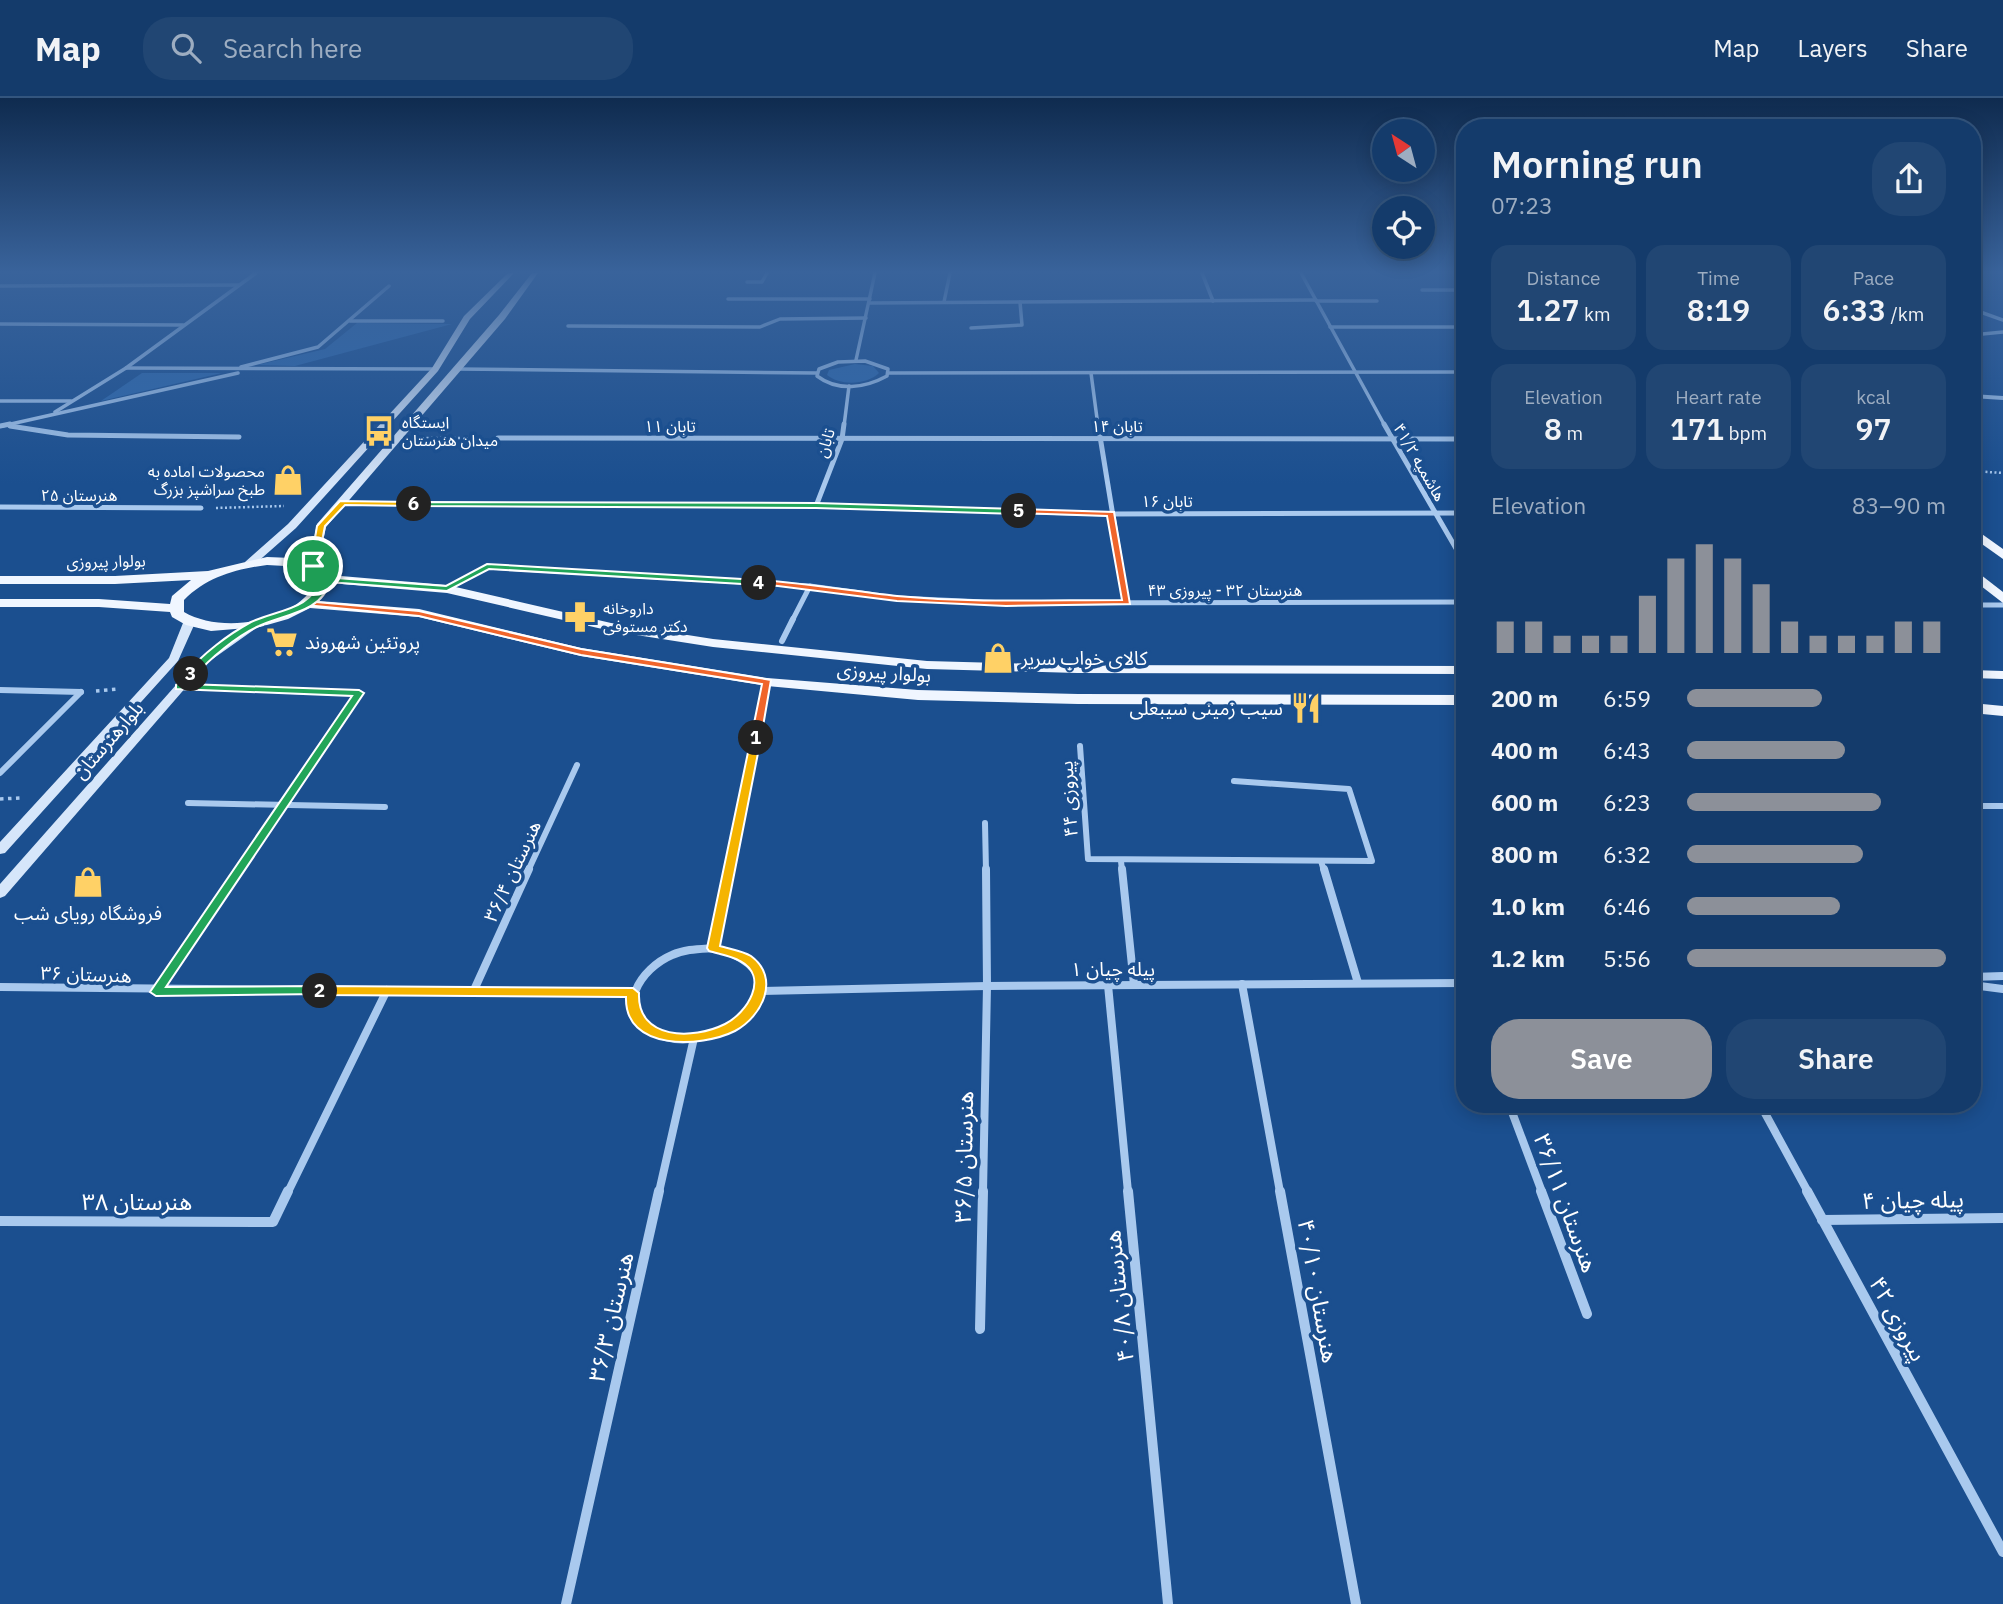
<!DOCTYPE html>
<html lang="en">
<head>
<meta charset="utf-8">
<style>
	:root { --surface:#143b6b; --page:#214673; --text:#f1f3f6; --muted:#9dadc1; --line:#33557e; --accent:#8c9099 }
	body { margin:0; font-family:"IBM Plex Sans","Noto Sans Arabic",sans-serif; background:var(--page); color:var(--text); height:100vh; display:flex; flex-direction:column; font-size:26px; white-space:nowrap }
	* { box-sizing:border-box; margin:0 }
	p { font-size:23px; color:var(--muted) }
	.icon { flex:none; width:38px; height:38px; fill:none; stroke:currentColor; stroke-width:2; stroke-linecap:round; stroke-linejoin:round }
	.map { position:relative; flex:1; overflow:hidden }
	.details { position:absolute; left:1456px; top:21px; width:525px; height:994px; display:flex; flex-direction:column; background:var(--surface); border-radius:28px; box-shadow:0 4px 18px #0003,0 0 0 2px var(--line) }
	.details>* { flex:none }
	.needle { width:46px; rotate:324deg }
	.tools { position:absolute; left:1372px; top:21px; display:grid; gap:14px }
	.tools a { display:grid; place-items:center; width:63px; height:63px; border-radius:50%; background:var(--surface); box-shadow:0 4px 18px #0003,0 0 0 2px var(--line); font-size:35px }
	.pin { position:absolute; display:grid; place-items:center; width:60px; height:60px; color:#fff; margin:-30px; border:4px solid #fff; border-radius:50%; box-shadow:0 2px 7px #0007 }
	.km { position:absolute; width:35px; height:35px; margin:-18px; border-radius:50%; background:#222; color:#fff; font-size:19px; line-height:35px; text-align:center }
	.round { display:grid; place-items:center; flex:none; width:74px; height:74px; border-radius:28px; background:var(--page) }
	.head { display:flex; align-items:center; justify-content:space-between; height:119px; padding:0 35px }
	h1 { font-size:38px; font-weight:600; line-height:52px }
	.stats { display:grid; grid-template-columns:repeat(3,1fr); gap:10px; height:119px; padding:7px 35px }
	.stats div { display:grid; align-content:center; border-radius:18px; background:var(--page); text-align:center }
	.stats b { font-size:30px; font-weight:600 }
	.stats small { font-size:19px; font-weight:400 }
	.stats p { font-size:19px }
	.chart { height:196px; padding:14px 35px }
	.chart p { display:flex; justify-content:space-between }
	.chart svg { width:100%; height:126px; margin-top:7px; stroke:var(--accent); stroke-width:6 }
	.button { display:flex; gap:14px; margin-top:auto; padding:14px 35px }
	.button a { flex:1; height:80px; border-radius:28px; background:var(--accent); color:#fff; font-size:28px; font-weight:600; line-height:80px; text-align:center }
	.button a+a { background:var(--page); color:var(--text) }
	ul { padding:0 35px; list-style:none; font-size:23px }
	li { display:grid; grid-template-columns:112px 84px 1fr; align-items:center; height:52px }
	li i { height:18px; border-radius:9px; background:var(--accent) }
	header { display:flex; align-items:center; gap:42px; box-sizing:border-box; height:98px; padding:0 35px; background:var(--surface); border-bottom:2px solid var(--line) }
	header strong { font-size:33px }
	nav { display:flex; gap:38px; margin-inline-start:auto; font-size:24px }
	.search { width:490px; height:63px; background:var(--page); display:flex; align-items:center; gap:18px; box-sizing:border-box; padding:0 24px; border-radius:28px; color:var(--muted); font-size:26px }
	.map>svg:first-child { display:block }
</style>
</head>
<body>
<header>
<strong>Map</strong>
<div class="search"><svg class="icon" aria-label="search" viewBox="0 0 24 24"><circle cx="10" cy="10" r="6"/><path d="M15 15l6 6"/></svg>Search here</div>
<nav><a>Map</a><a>Layers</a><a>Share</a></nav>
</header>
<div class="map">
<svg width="2003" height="1506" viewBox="0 0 2003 1506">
	<rect width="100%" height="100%" fill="#1b4f8f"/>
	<!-- green -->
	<g fill="#2e69ad">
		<path d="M357 225 452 226 295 268 257 267 325 251Z"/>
		<path d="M855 266 873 268 879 275C867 287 840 288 827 277L829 272Z"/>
		<path d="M142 275H222L101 303Z"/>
	</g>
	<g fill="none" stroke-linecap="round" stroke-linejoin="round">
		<!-- path-far1 -->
		<g stroke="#a9c9ee" stroke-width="2.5" stroke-dasharray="2 2.5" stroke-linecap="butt">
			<path d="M422 340H483"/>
			<path d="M1972 373 2003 375"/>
			<path d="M365 405 416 406"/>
			<path d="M216 410 284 408"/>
		</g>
		<!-- path -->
		<g stroke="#a9c9ee" stroke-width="3.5" stroke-dasharray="3.5 4.5" stroke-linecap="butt">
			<path d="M205 590 273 592"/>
			<path d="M96 593 119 591"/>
			<path d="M0 701 20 700"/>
		</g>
		<!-- minor-far4 -->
		<g stroke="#a9c9ee" stroke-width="3.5">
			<path d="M1202 175 1213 203"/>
			<path d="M1301 175 1385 328"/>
			<path d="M747 184H762L767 175"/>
			<path d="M0 188 238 187"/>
			<path d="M1422 192H1465"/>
			<path d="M728 201H870"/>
			<path d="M1316 203H1377"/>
			<path d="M944 204 950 175"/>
			<path d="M869 205 1316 202"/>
			<path d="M1972 211 2003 222"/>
			<path d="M350 223H443"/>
			<path d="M0 226 183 227"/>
			<path d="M568 228 760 229 780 221 866 220"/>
			<path d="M1330 229H1465"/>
			<path d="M971 230 1022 227 1020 204"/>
			<path d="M1972 237 2003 234"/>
			<path d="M856 262 875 175"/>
			<path d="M865 263 888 271 887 278C865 290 838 294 817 278L819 271 838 264Z"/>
			<path d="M241 269 318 249 389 188"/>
			<path d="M126 270 435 271"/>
			<path d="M457 271 817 275"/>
			<path d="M889 275 1465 274"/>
			<path d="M1091 275 1098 328"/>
			<path d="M0 303H71"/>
			<path d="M55 314 126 270 256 175"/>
			<path d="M2 328 238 275"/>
			<path d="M844 328 849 288"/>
		</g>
		<!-- minor-far3 -->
		<g stroke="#a9c9ee" stroke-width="5">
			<path d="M1098 326 1127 504"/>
			<path d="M1384 326 1465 466"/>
			<path d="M0 328 10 326"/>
			<path d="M10 328 68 337 239 339"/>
			<path d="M498 340 1465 341"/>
			<path d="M430 406 816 408 1111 416 1465 415"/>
			<path d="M816 408 842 341 844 326"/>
			<path d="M0 409 201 410"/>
			<path d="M447 491 487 469 810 488 897 500 1006 505 1465 504"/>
			<path d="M1972 507H2003"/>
			<path d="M792 523 810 488"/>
		</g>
		<!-- minor-far2 -->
		<g stroke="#a9c9ee" stroke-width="6">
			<path d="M782 543 793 521"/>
			<path d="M0 592 81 594"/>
			<path d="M290 593 359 595"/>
			<path d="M1080 648 1088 761 1372 763 1349 691 1234 683"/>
			<path d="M0 675 81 594"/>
			<path d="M188 705 385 709"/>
			<path d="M1972 708H2003"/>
			<path d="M985 725 986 773"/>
			<path d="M1121 763 1122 773"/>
			<path d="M1321 763 1324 773"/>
			<path d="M238 773 359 595"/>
			<path d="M528 773 577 667"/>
			<path d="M729 773 767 584"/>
		</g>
		<!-- minor-far1 -->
		<g stroke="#a9c9ee" stroke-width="8">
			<path d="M1122 771 1134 887"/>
			<path d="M1324 771 1358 885"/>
			<path d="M714 850C822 879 713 967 653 934 613 912 641 870 672 857 685 851 700 851 714 850Z"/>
			<path d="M714 850 730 771"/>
			<path d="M1972 879 2003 878"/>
			<path d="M1242 886 1280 1094"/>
			<path d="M1108 887 1128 1094"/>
			<path d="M1972 887 2003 891"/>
			<path d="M0 889 633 895"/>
			<path d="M474 892 529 771"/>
			<path d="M761 893 987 888 1465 885"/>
			<path d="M156 894 239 771"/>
			<path d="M1509 1006 1542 1094"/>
			<path d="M1760 1006 1808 1094"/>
			<path d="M288 1094 387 892"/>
			<path d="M659 1094 694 940"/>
			<path d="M983 1094 987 888 986 771"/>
		</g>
		<!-- minor -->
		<g stroke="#a9c9ee" stroke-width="10">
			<path d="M1128 1093 1168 1506"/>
			<path d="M1280 1093 1356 1506"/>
			<path d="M1541 1093 1587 1216"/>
			<path d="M1807 1093 2003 1454"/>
			<path d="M1822 1122 2003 1120"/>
			<path d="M0 1123 273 1124 288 1093"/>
			<path d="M980 1231 983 1093"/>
			<path d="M566 1506 659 1093"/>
		</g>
		<!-- tertiary -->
		<path fill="#a9c9ee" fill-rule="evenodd" d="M1972 296 2003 298V302L1972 300Z"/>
		<!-- secondary -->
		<g fill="#d6e6fa" fill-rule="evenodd">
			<path d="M508 175H514L470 221 438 273 296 430 253 468H245V464L288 426 432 270 464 218Z"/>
			<path d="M532 175H538L505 221 326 429 318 468 313 471 309 470 308 468 317 426 499 217Z"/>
			<path d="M189 522 195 525 178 563 5 755 0 756V744L169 560 183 525Z"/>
			<path d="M255 523 259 524V528L207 565 5 798 0 800V786L199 561Z"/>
		</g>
		<!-- primary -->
		<g fill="#f0f6ff" fill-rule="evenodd">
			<path d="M1972 429 2003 451V461L1972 439Z"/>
			<path d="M267 459 292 460 312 464 329 477 447 487 611 525 713 541 927 563 1077 567 1465 568V576L1077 575 927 571 713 549 611 533 447 495 330 485 319 503 419 511 581 550 767 580 918 592 1078 596 1465 597V607L1078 606 918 602 767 588 581 558 419 519 310 510 288 521 260 529 211 533 186 527 172 519 170 514 99 509H0V501H99L170 506 172 498 191 482 115 486H0V478H115L208 473ZM267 467 303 469 318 481C299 524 223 537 184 514V502C207 479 236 471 267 467Z"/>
			<path d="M1972 470 2003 494V505L1972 481Z"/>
			<path d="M1972 572 2003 573V581L1972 580Z"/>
			<path d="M1972 605 2003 608V618L1972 615Z"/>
		</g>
	</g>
	<!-- sky -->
	<linearGradient id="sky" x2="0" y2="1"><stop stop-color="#0f2b4f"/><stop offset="0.45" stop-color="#39639b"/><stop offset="1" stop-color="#39639b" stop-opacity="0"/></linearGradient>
	<rect width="2003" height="386" fill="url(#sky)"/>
	<!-- split-1 -->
	<path fill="#f0652b" stroke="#fff" stroke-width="2" d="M313 466 330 481 329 489 315 504 419 513 581 551 771 582 761 640 756 643 751 640 762 586 581 557 419 518 305 507V504L320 488 321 481 309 468Z"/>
	<!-- split-2 -->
	<path fill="#f5b400" stroke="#fff" stroke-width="2" d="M756 637 761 640 720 848C730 851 743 853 751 858 781 880 762 919 735 933 701 950 624 953 626 899L320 897 313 893 320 888 633 890 639 895C637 942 693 942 725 926 747 915 770 879 740 863 732 858 719 856 709 853L707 850 751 640Z"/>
	<!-- split-3 -->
	<path fill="#22a559" stroke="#fff" stroke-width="2" d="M191 573 196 576 187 586 359 592 364 595 166 889 320 888 324 890V896L156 898 150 894 352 598 176 591V587Z"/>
	<!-- split-4 -->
	<path fill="#22a559" stroke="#fff" stroke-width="2" d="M487 466 759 482 763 485 759 487 489 471 447 493 329 484C324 514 280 517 259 528 238 537 209 561 195 578L186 576C202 556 229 536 251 524 278 511 311 513 322 479L446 488Z"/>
	<!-- split-5 -->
	<path fill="#f0652b" stroke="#fff" stroke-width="2" d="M1019 411 1114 414 1130 506 1006 508 897 503 755 485 759 482C806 485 851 493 897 498 972 505 1047 502 1122 502L1107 418 1016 415Z"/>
	<!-- split-6 -->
	<path fill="#22a559" stroke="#fff" stroke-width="2" d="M411 404 816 405 1019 411 1023 413 1019 416 816 410 414 408Z"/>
	<!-- split-7 -->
	<path fill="#f5b400" stroke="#fff" stroke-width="2" d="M340 403 414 404 418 406 414 408 345 407 325 428 317 468 310 470 317 428Z"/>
	<!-- icons -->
	<defs>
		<symbol id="bus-bare" viewBox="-9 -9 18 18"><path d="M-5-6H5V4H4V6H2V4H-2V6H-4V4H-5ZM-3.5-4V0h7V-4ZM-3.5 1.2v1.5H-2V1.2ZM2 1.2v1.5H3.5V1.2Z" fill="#ffd166" stroke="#1b4f8f" stroke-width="2.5" paint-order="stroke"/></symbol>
		<symbol id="shop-bare" viewBox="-9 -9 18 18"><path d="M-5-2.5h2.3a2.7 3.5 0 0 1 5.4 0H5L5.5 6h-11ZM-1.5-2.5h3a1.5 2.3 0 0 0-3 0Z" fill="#ffd166" stroke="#1b4f8f" stroke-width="2.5" paint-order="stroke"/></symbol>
		<symbol id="pharmacy-bare" viewBox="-9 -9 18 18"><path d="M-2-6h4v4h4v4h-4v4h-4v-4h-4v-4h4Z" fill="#ffd166" stroke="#1b4f8f" stroke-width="2.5" paint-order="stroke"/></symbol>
		<symbol id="supermarket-bare" viewBox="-9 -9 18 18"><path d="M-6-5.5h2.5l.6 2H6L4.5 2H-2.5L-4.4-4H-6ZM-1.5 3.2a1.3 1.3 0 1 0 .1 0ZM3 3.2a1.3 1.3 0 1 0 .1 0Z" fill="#ffd166" stroke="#1b4f8f" stroke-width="2.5" paint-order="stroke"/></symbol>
		<symbol id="restaurant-bare" viewBox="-9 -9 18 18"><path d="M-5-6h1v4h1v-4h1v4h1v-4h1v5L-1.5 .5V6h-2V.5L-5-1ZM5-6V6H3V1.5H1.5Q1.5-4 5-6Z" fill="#ffd166" stroke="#1b4f8f" stroke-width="2.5" paint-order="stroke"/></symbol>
	</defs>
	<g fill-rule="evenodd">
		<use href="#bus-bare" x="357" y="311" width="44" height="44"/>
		<use href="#shop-bare" x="266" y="360" width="44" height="44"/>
		<use href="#pharmacy-bare" x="558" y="497" width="44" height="44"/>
		<use href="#supermarket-bare" x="260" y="522" width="44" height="44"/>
		<use href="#shop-bare" x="976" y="538" width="44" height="44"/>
		<use href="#restaurant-bare" x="1284" y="588" width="44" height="44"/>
		<use href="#shop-bare" x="66" y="762" width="44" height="44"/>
	</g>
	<g text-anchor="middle" stroke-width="7" stroke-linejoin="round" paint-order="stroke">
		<!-- far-poi labels -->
		<g font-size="16" fill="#fff" stroke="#1b4f8f" text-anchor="start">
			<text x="402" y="330">ایستگاه<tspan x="402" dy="18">میدان هنرستان</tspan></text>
			<text x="265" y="379" text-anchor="end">محصولات اماده به<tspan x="265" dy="18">طبخ سراشپز بزرگ</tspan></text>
			<text x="603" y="516">داروخانه<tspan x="603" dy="18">دکتر مستوفی</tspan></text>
		</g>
		<!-- far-street labels -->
		<g font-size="16" fill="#fff" stroke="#1b4f8f">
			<text x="670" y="334">تابان ۱۱</text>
			<text x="1117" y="334">تابان ۱۴</text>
			<text transform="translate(825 345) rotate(-73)" y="6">تابان</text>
			<text transform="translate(1420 364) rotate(60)" y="6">هاشمیه ۴۱/۲</text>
			<text x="79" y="403">هنرستان ۲۵</text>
			<text x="1167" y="409">تابان ۱۶</text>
			<text transform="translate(106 463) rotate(-1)" y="6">بولوار پیروزی</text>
			<text x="1225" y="498">هنرستان ۳۲ - پیروزی ۴۳</text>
		</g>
		<!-- poi labels -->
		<g font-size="19" fill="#fff" stroke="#1b4f8f" text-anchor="start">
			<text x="305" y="551">پروتئین شهروند</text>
			<text x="1021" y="567">کالای خواب سریر</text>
			<text x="1283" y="617" text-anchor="end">سیب زمینی سیبعلی</text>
			<text x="88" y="822" text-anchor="middle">فروشگاه رویای شب</text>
		</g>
		<!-- street labels -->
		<g font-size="19" fill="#fff" stroke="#1b4f8f">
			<text transform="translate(884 574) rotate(4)" y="7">بولوار پیروزی</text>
			<text transform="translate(108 642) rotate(-49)" y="7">بلوارهنرستان</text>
			<text transform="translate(1068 701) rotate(-94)" y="7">پیروزی ۴۴</text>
			<text transform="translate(512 773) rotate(-65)" y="7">هنرستان ۳۶/۴</text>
			<text x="1113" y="878">پیله چیان ۱</text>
			<text transform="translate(86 876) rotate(2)" y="7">هنرستان ۳۶</text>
		</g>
		<!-- near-street labels -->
		<g font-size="23" fill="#fff" stroke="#1b4f8f">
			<text transform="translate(964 1059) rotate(-89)" y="8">هنرستان ۳۶/۵</text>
			<text transform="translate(1913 1102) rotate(-1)" y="8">پیله چیان ۴</text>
			<text x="137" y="1112">هنرستان ۳۸</text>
			<text transform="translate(1566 1105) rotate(70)" y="8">هنرستان ۳۶/۱۱</text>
			<text transform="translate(1318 1193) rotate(80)" y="8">هنرستان ۴۰/۱۰</text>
			<text transform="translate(1119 1198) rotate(-96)" y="8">هنرستان ۴۰/۸</text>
			<text transform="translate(611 1219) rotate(-77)" y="8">هنرستان ۳۶/۳</text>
			<text transform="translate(1898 1221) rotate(61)" y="8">پیروزی ۴۲</text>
		</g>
	</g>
</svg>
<div class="tools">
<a><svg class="needle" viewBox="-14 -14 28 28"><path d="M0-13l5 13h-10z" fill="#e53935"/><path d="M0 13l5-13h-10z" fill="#9dadc1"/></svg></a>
<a><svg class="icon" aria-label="locate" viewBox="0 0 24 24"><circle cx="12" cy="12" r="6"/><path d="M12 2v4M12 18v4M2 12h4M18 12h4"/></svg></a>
</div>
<div class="pin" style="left:313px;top:468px;background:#1e9e55"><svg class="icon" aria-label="arrive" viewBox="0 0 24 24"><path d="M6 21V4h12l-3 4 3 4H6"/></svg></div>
<b class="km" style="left:756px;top:640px">1</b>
<b class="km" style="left:320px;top:893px">2</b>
<b class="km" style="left:191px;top:576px">3</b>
<b class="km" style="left:759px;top:485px">4</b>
<b class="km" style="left:1019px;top:413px">5</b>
<b class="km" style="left:414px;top:406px">6</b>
<section class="details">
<div class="head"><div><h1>Morning run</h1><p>07:23</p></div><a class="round"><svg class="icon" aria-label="share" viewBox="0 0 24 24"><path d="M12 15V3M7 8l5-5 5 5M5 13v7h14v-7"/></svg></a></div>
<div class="stats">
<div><p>Distance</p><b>1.27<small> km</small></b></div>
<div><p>Time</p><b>8:19</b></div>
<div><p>Pace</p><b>6:33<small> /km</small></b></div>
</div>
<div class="stats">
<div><p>Elevation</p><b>8<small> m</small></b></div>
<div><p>Heart rate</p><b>171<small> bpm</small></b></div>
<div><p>kcal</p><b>97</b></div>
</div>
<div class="chart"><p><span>Elevation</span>83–90 m</p>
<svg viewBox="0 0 160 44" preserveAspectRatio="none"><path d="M5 44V33M15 44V33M25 44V38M35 44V38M45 44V38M55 44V24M65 44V11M75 44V6M85 44V11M95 44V20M105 44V33M115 44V38M125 44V38M135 44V38M145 44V33M155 44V33"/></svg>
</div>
<ul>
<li><b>200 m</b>6:59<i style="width:52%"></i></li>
<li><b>400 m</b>6:43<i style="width:61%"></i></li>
<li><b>600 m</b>6:23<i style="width:75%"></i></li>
<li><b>800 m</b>6:32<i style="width:68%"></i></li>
<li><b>1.0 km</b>6:46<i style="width:59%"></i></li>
<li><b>1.2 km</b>5:56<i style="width:100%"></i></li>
</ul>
<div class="button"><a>Save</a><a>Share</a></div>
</section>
</div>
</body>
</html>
